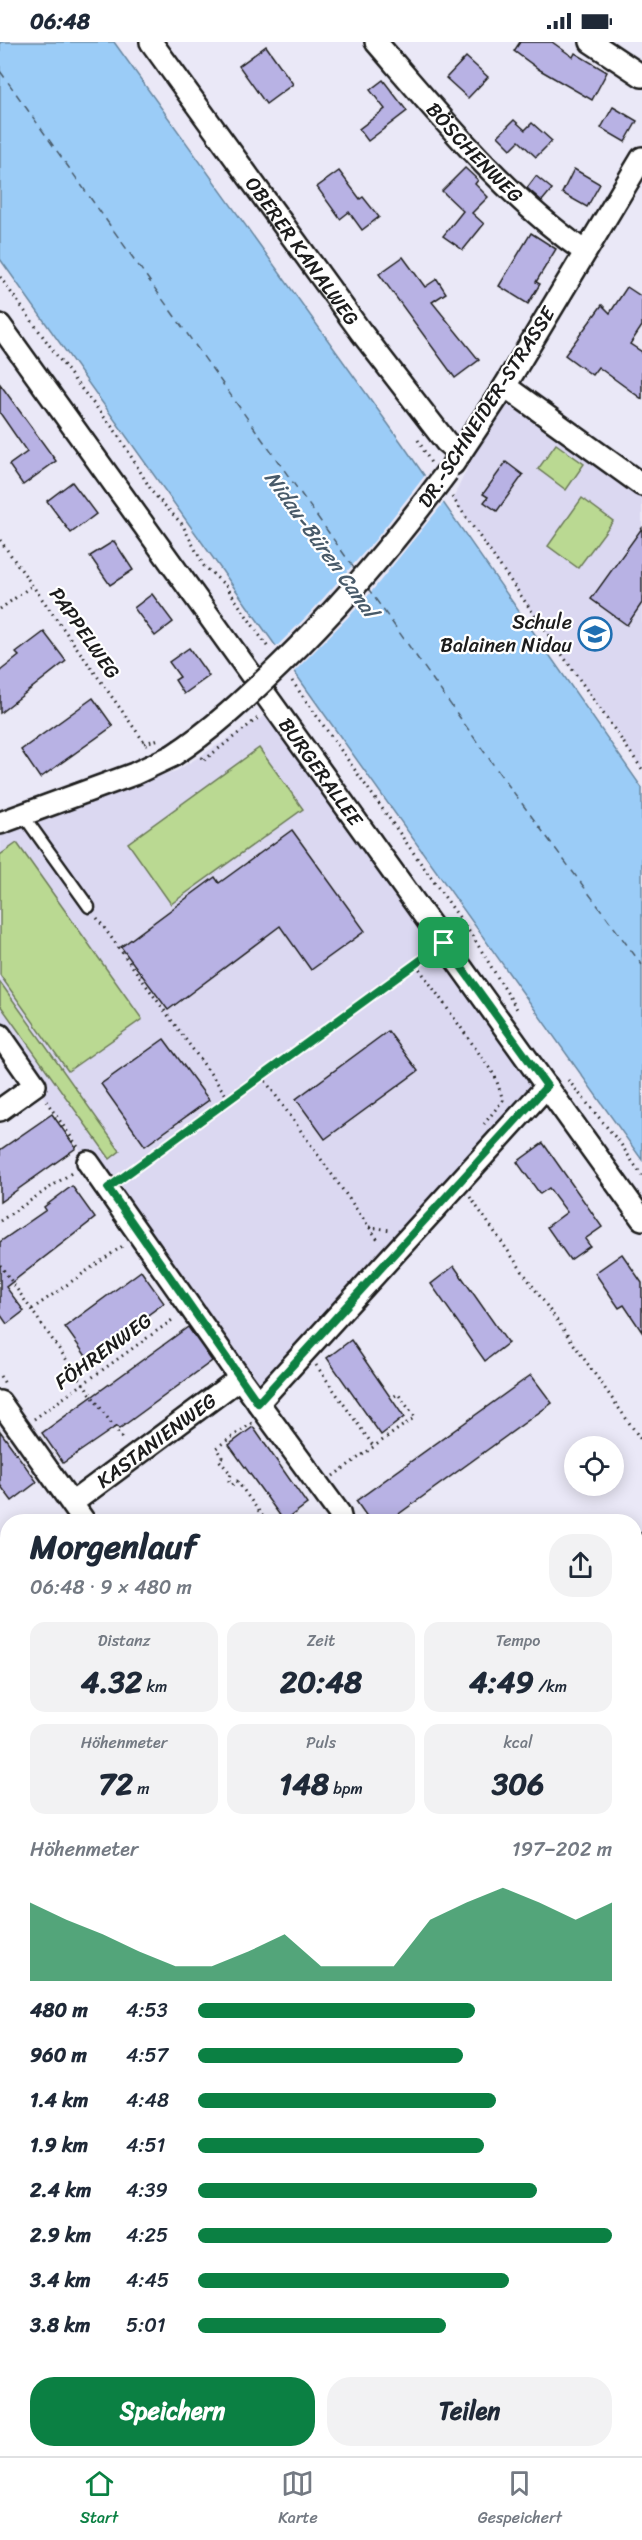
<!DOCTYPE html>
<html lang="de">
<head>
<meta charset="utf-8">
<style>
	:root { --surface:#fff; --page:#f2f2f3; --text:#1f2937; --muted:#747a83; --line:#e0e1e3; --accent:#0b8043 }
	body { margin:0; font-family:Sriracha,sans-serif; background:var(--page); color:var(--text); height:100vh; display:flex; flex-direction:column; font-size:22px; white-space:nowrap }
	* { box-sizing:border-box; margin:0 }
	p { font-size:20px; color:var(--muted) }
	.icon { flex:none; width:33px; height:33px; fill:none; stroke:currentColor; stroke-width:2; stroke-linecap:round; stroke-linejoin:round }
	.map { position:relative; flex:1; overflow:hidden }
	.panel { position:absolute; left:0px; top:1472px; width:642px; height:944px; display:flex; flex-direction:column; background:var(--surface); border-radius:24px 24px 0 0; box-shadow:0 3px 15px #0003 }
	.panel>* { flex:none }
	.controls { position:absolute; left:564px; top:1394px; display:grid; gap:12px }
	.controls a { display:grid; place-items:center; width:60px; height:60px; border-radius:50%; background:var(--surface); box-shadow:0 3px 15px #0003; font-size:30px }
	.pin { position:absolute; display:grid; place-items:center; width:51px; height:51px; color:#fff; margin:-26px; border-radius:12px; box-shadow:0 3px 9px #0006 }
	.round { display:grid; place-items:center; flex:none; width:63px; height:63px; border-radius:24px; background:var(--page) }
	.head { display:flex; align-items:center; justify-content:space-between; height:102px; padding:0 30px }
	h1 { font-size:33px; font-weight:700; line-height:45px }
	.stats { display:grid; grid-template-columns:repeat(3,1fr); gap:9px; height:102px; padding:6px 30px }
	.stats div { display:grid; align-content:center; border-radius:15px; background:var(--page); text-align:center }
	.stats b { font-size:30px; font-weight:700 }
	.stats small { font-size:16px; font-weight:400 }
	.stats p { font-size:16px }
	.chart { height:168px; padding:12px 30px }
	.chart p { display:flex; justify-content:space-between }
	.chart svg { width:100%; height:108px; margin-top:6px; fill:var(--accent); opacity:.7 }
	.button { display:flex; gap:12px; margin-top:auto; padding:12px 30px }
	.button a { flex:1; height:69px; border-radius:24px; background:var(--accent); color:#fff; font-size:24px; font-weight:700; line-height:69px; text-align:center }
	.button a+a { background:var(--page); color:var(--text) }
	ul { padding:0 30px; list-style:none; font-size:20px }
	li { display:grid; grid-template-columns:96px 72px 1fr; align-items:center; height:45px }
	li i { height:15px; border-radius:8px; background:var(--accent) }
	.status { display:flex; justify-content:space-between; align-items:center; height:42px; padding:0 30px; background:var(--surface); direction:ltr }
	.status svg { height:16px; fill:currentColor }
	.tab-bar { display:flex; justify-content:space-around; align-items:center; height:84px; border-top:2px solid var(--line); background:var(--surface); font-size:16px; color:var(--muted) }
	.tab-bar a { display:grid; justify-items:center; gap:3px }
	.tab-bar .selected { color:var(--accent) }
	.map>svg:first-child { display:block }
</style>
</head>
<body>
<div class="status"><b>06:48</b><svg viewBox="0 0 49 12"><path d="M0 12V9h3v3zM5 12V6h3v6zM10 12V3h3v9zM15 12V0h3v12zM26 1h20v11H26zM47 4h2v5h-2z"/></svg></div>
<div class="map">
<svg width="642" height="2414" viewBox="0 0 642 2414">
	<rect width="100%" height="100%" fill="#eae8f7"/>
	<filter id="ink" filterUnits="userSpaceOnUse"><feTurbulence type="fractalNoise" baseFrequency=".0167" numOctaves="2"/><feDisplacementMap in="SourceGraphic" scale="12" xChannelSelector="R" yChannelSelector="G"/><feConvolveMatrix kernelMatrix="1 2 1 2 8 2 1 2 1" color-interpolation-filters="sRGB"/></filter>
	<g filter="url(#ink)">
		<!-- built -->
		<g fill="#dbd8f1">
			<path d="M505 344 642 443V727L453 457Z"/>
			<path d="M276 667 547 1044 258 1361 0 993V785L176 729Z"/>
			<path d="M642 1517V1982L634 1984V1518Z"/>
			<path d="M0 1531H8L7 1904 0 1903Z"/>
		</g>
		<!-- green -->
		<g fill="#bad992" stroke="#6b7a57" stroke-width="1.5">
			<path d="M556 402 584 422 566 448 538 427Z"/>
			<path d="M582 456 613 479 578 526 548 504Z"/>
			<path d="M259 706 303 767 171 862 128 801Z"/>
			<path d="M17 801 142 977 68 1029 0 933V813Z"/>
			<path d="M0 940 120 1109 110 1117 0 963Z"/>
			<path d="M635 2360 642 2363V2414H334L339 2408H634Z"/>
		</g>
		<!-- water -->
		<path fill="#9bccf7" stroke="#68869f" stroke-width="1.5" d="M0 0H114L401 400 642 746V1118L0 217Z"/>
		<!-- pier -->
		<path fill="#eae8f7" d="M426 432 445 459 363 560 292 632 274 607 309 572 375 498Z"/>
		<g fill="none" stroke-linecap="round" stroke-linejoin="round">
			<!-- ferry -->
			<g stroke="#485a69" stroke-width="1.5" stroke-dasharray="8 6" stroke-linecap="butt">
				<path d="M0 29 356 529"/>
				<path d="M367 545 500 732 642 923"/>
			</g>
		</g>
		<!-- building -->
		<g fill="#b8b2e4" stroke="#1c1c1c" stroke-width="1.5">
			<path d="M520 0H552L573 15 575 11 607 30 592 58 540 28 514 9Z"/>
			<path d="M266 4 293 42 266 62 239 24Z"/>
			<path d="M466 15 488 35 468 56 446 36Z"/>
			<path d="M383 38 407 69 368 99 359 87 385 67 370 48Z"/>
			<path d="M613 65 637 79 625 100 601 86Z"/>
			<path d="M514 78 525 88 532 81 552 99 536 115 519 99 511 107 498 94Z"/>
			<path d="M465 126 478 138 475 142 488 155 472 171 484 182 463 208 443 194 463 169 442 149Z"/>
			<path d="M574 127 600 142 587 165 562 151Z"/>
			<path d="M339 129 360 157 363 155 379 175 362 188 349 170 340 177 317 145Z"/>
			<path d="M536 134 552 147 542 159 527 146Z"/>
			<path d="M531 191 556 207 536 240 540 242 528 262 499 244Z"/>
			<path d="M403 215 425 245 437 237 446 251 432 260 479 318 455 336 379 232Z"/>
			<path d="M627 245 642 255V284L630 302 642 310V357L598 325 592 333 565 313 602 263 610 271Z"/>
			<path d="M0 342 56 419 23 443 9 423 27 410 0 371Z"/>
			<path d="M506 420 523 433 497 469 484 460 488 455 483 452Z"/>
			<path d="M72 440 96 472 71 491 47 459Z"/>
			<path d="M642 486V561L627 583 591 557Z"/>
			<path d="M114 499 133 528 110 543 90 514Z"/>
			<path d="M152 552 173 580 155 594 134 566Z"/>
			<path d="M44 590 66 619 0 671V629L19 614 16 611Z"/>
			<path d="M189 606 209 634 184 652 175 638 180 635 169 620Z"/>
			<path d="M93 656 113 684 40 736 21 708Z"/>
			<path d="M292 788 365 889 311 928 280 884 168 968 121 905 215 835 219 841Z"/>
			<path d="M388 989 418 1029 325 1097 296 1057Z"/>
			<path d="M164 997 209 1058 145 1104 101 1042Z"/>
			<path d="M52 1072 76 1106 0 1160V1108Z"/>
			<path d="M543 1101 602 1185 585 1197 590 1204 570 1218 547 1185 567 1170 549 1146 540 1152 517 1120Z"/>
			<path d="M72 1144 95 1176 6 1245 24 1269 7 1282 0 1272V1200L46 1168 44 1165Z"/>
			<path d="M622 1212 642 1241V1290L624 1263 619 1266 595 1231Z"/>
			<path d="M454 1224 508 1301 485 1319 431 1242Z"/>
			<path d="M141 1229 164 1261 88 1317 65 1285Z"/>
			<path d="M188 1285 212 1319 119 1387 117 1384 63 1421 42 1391Z"/>
			<path d="M351 1298 404 1375 381 1393 327 1316Z"/>
			<path d="M531 1333 552 1361 389 1479H370L356 1459Z"/>
			<path d="M253 1385 307 1462 284 1479 229 1403Z"/>
			<path d="M0 1389 37 1440 12 1459 0 1443Z"/>
		</g>
		<g fill="none" stroke-linecap="round" stroke-linejoin="round">
			<defs>
				<g id="lane">
					<path d="M23 773 89 865"/>
					<path d="M634 1637 642 1638"/>
					<path d="M634 1784 642 1786"/>
					<path d="M634 2098 642 2104"/>
				</g>
				<g id="street">
					<path id="s1" d="M151 0 361 290 446 400 460 412"/>
					<path id="s2" d="M376 0C440 74 505 154 585 210"/>
					<path d="M591 0 642 34"/>
					<path id="s3" d="M0 283 642 1177"/>
					<path d="M505 344 642 443"/>
					<path d="M453 422 505 344 642 116"/>
					<path d="M0 781 134 732 172 714"/>
					<path d="M0 993 35 1043 0 1068"/>
					<path d="M88 1120 240 1336 339 1471 341 1479"/>
					<path d="M0 1360 84 1479"/>
					<path d="M258 1361 547 1044"/>
					<path id="s4" d="M72 1461 240 1336"/>
					<path d="M634 1504 642 1503"/>
					<path d="M0 1514H8"/>
					<path d="M0 2192 8 2193"/>
					<path d="M0 2349 8 2350"/>
					<path d="M14 2414 16 2408"/>
				</g>
				<g id="secondary">
					<path d="M0 1903 8 1904"/>
					<path d="M634 1984 642 1982"/>
					<path d="M634 2042 641 2027"/>
					<path d="M320 2414 325 2408"/>
				</g>
			</defs>
			<!-- lane casing -->
			<use href="#lane" stroke="#1c1c1c" stroke-width="15"/>
			<!-- street casing -->
			<use href="#street" stroke="#1c1c1c" stroke-width="26"/>
			<!-- secondary casing -->
			<use href="#secondary" stroke="#1c1c1c" stroke-width="34"/>
			<!-- path -->
			<g stroke="#1c1c1c" stroke-width="3" stroke-dasharray="1.5 4.5" stroke-linecap="butt">
				<path d="M0 235 76 340 117 391 153 451 182 482 204 524 226 544 269 607"/>
				<path d="M418 398 431 421"/>
				<path d="M452 455 642 727"/>
				<path d="M0 498 147 704"/>
				<path d="M0 567 33 543"/>
				<path d="M292 639 473 895 517 967"/>
				<path d="M144 701 160 697"/>
				<path d="M201 715 203 719 258 676"/>
				<path d="M97 876 229 1057"/>
				<path d="M416 922 495 1034 503 1058 484 1082"/>
				<path d="M262 1034 379 1199"/>
				<path d="M568 1038 620 1101 642 1134"/>
				<path d="M46 1059 78 1105"/>
				<path d="M121 1137 428 913"/>
				<path d="M470 1155 642 1399"/>
				<path d="M0 1179 73 1130"/>
				<path d="M369 1185 391 1188"/>
				<path d="M0 1223 123 1398"/>
				<path d="M32 1267 124 1203"/>
				<path d="M316 1323 374 1405"/>
				<path d="M0 1334 6 1343"/>
				<path d="M34 1377 175 1276"/>
				<path d="M252 1381 216 1406 222 1415 219 1418 231 1432 229 1439 232 1443 237 1439 266 1479"/>
				<path d="M333 1434 415 1375 398 1352 391 1356"/>
				<path d="M634 2360 642 2363"/>
				<path d="M348 2408 364 2414"/>
				<path d="M493 2408 504 2414"/>
			</g>
			<!-- lane -->
			<use href="#lane" stroke="#fff" stroke-width="10"/>
			<!-- street -->
			<use href="#street" stroke="#fff" stroke-width="21"/>
			<!-- secondary -->
			<use href="#secondary" stroke="#fff" stroke-width="30"/>
			<defs>
				<g id="rail">
					<path d="M0 1550 8 1551"/>
					<path d="M634 1551 642 1548"/>
				</g>
			</defs>
			<!-- rail casing -->
			<use href="#rail" stroke="#1c1c1c" stroke-width="7"/>
			<!-- rail -->
			<use href="#rail" stroke="#fff" stroke-width="4.5" stroke-dasharray="14" stroke-linecap="butt"/>
			<defs>
				<path id="street-bridge" d="M172 714C212 688 246 656 280 623 342 563 396 499 447 430"/>
			</defs>
			<!-- street-bridge casing -->
			<use href="#street-bridge" stroke="#1c1c1c" stroke-width="26" stroke-linecap="butt"/>
			<!-- street-bridge -->
			<use href="#street-bridge" stroke="#fff" stroke-width="21"/>
		</g>
	</g>
	<g fill="none" stroke-linecap="round" stroke-linejoin="round" filter="url(#ink)">
		<defs>
			<path id="route" d="M444 901 547 1044 258 1361 108 1146Z"/>
		</defs>
		<!-- route casing -->
		<use href="#route" stroke="#fff" stroke-width="12"/>
		<!-- route -->
		<use href="#route" stroke="#0b8043" stroke-width="8"/>
	</g>
	<!-- icons -->
	<defs>
		<symbol id="school-ring" viewBox="-11 -11 22 22"><circle r="9.5" fill="#fff" stroke="#1f6fb2" stroke-width="1.5"/><path d="M0-5L7-2L0 1L-7-2ZM-4 1L0 2.5L4 1V4Q0 6-4 4Z" fill="#1f6fb2"/></symbol>
	</defs>
	<g fill-rule="evenodd">
		<use href="#school-ring" x="576" y="573" width="38" height="38"/>
	</g>
	<g text-anchor="middle" stroke-width="4.5" stroke-linejoin="round" paint-order="stroke">
		<!-- street labels -->
		<g font-size="20" fill="#1c1c1c" stroke="#fff">
			<text dy="7" stroke="none"><textPath href="#s2" startOffset="148">BÖSCHENWEG</textPath></text>
			<text dy="7" stroke="none"><textPath href="#s1" startOffset="258">OBERER KANALWEG</textPath></text>
			<text transform="translate(486 365) rotate(-57)" y="7">DR.-SCHNEIDER-STRASSE</text>
			<text transform="translate(85 591) rotate(55)" y="7">PAPPELWEG</text>
			<text dy="7" stroke="none"><textPath href="#s3" startOffset="550">BURGERALLEE</textPath></text>
			<text transform="translate(103 1309) rotate(-36)" y="7">FÖHRENWEG</text>
			<text dy="7" stroke="none"><textPath href="#s4" startOffset="105">KASTANIENWEG</textPath></text>
		</g>
		<!-- poi labels -->
		<g font-size="20" fill="#1c1c1c" stroke="#fff" text-anchor="end">
			<text x="572" y="587">Schule<tspan x="572" dy="23">Balainen Nidau</tspan></text>
		</g>
		<!-- water labels -->
		<g font-size="21" font-style="italic" fill="#485a69" stroke="#fff">
			<text transform="translate(321 502) rotate(54)" y="7">Nidau-Büren Canal</text>
		</g>
	</g>
</svg>
<div class="controls">
<a><svg class="icon" aria-label="locate" viewBox="0 0 24 24"><circle cx="12" cy="12" r="6"/><path d="M12 2v4M12 18v4M2 12h4M18 12h4"/></svg></a>
</div>
<div class="pin" style="left:444px;top:901px;background:#1e9e55"><svg class="icon" aria-label="arrive" viewBox="0 0 24 24"><path d="M6 21V4h12l-3 4 3 4H6"/></svg></div>
<section class="panel">
<div class="head"><div><h1>Morgenlauf</h1><p>06:48 · 9 × 480 m</p></div><a class="round"><svg class="icon" aria-label="share" viewBox="0 0 24 24"><path d="M12 15V3M7 8l5-5 5 5M5 13v7h14v-7"/></svg></a></div>
<div class="stats">
<div><p>Distanz</p><b>4.32<small> km</small></b></div>
<div><p>Zeit</p><b>20:48</b></div>
<div><p>Tempo</p><b>4:49<small> /km</small></b></div>
</div>
<div class="stats">
<div><p>Höhenmeter</p><b>72<small> m</small></b></div>
<div><p>Puls</p><b>148<small> bpm</small></b></div>
<div><p>kcal</p><b>306</b></div>
</div>
<div class="chart"><p><span>Höhenmeter</span>197–202 m</p>
<svg viewBox="0 0 160 44" preserveAspectRatio="none"><path d="M0 44V12L10 19L20 25L30 32L40 38L50 38L60 32L70 25L80 38L90 38L100 38L110 19L120 12L130 6L140 12L150 19L160 12V44z"/></svg>
</div>
<ul>
<li><b>480 m</b>4:53<i style="width:67%"></i></li>
<li><b>960 m</b>4:57<i style="width:64%"></i></li>
<li><b>1.4 km</b>4:48<i style="width:72%"></i></li>
<li><b>1.9 km</b>4:51<i style="width:69%"></i></li>
<li><b>2.4 km</b>4:39<i style="width:82%"></i></li>
<li><b>2.9 km</b>4:25<i style="width:100%"></i></li>
<li><b>3.4 km</b>4:45<i style="width:75%"></i></li>
<li><b>3.8 km</b>5:01<i style="width:60%"></i></li>
</ul>
<div class="button"><a>Speichern</a><a>Teilen</a></div>
</section>
</div>
<nav class="tab-bar">
<a class="selected"><svg class="icon" aria-label="home" viewBox="0 0 24 24"><path d="M3 11l9-7 9 7M6 9v11h12V9"/></svg>Start</a>
<a><svg class="icon" aria-label="map" viewBox="0 0 24 24"><path d="M3 6l6-2 6 2 6-2v14l-6 2-6-2-6 2zM9 4v14M15 6v14"/></svg>Karte</a>
<a><svg class="icon" aria-label="saved" viewBox="0 0 24 24"><path d="M7 4h10v16l-5-4-5 4z"/></svg>Gespeichert</a>
</nav>
</body>
</html>
